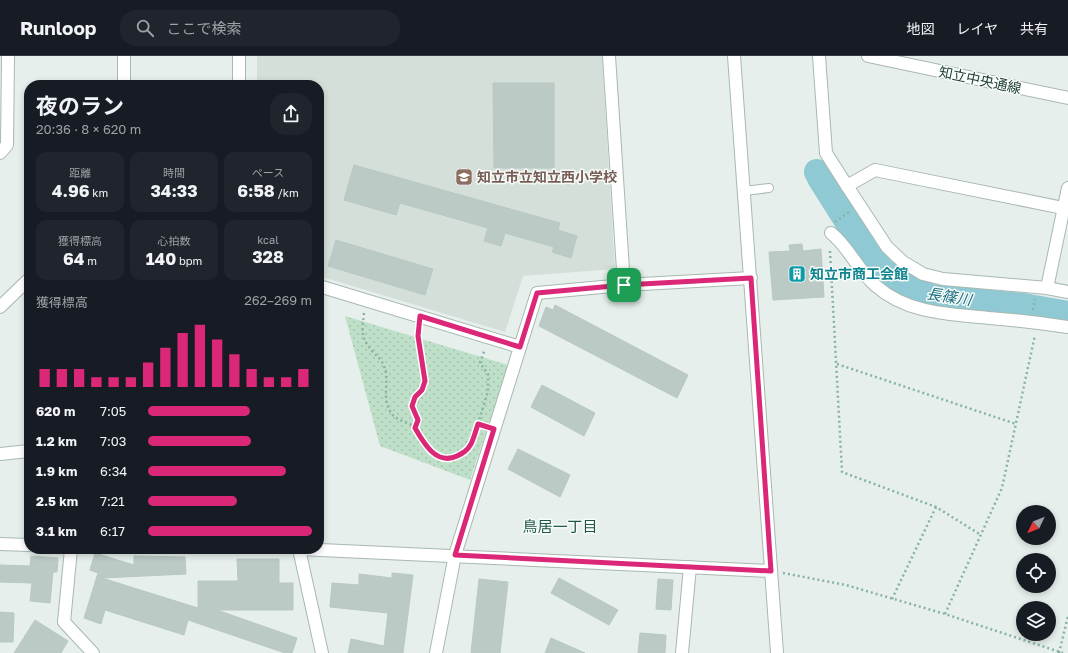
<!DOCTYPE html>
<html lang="ja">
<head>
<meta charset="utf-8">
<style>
	:root { --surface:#171b24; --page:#20242c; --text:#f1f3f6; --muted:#9ea1a6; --line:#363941; --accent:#db2777 }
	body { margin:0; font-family:"Golos Text","Noto Sans JP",sans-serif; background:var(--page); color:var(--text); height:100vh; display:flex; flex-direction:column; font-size:15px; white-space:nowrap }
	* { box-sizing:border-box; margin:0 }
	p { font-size:13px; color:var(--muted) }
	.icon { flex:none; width:22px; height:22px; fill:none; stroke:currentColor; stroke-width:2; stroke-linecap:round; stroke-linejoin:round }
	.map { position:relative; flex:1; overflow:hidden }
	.side { position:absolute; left:24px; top:24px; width:300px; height:474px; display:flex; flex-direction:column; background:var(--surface); border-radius:16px; box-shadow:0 2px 6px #0003 }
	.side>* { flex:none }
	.needle { width:26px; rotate:227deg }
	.fabs { position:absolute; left:1016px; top:449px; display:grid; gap:8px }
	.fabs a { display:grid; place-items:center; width:40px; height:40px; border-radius:50%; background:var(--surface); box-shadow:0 2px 6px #0003; font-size:20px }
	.pin { position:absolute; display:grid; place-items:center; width:34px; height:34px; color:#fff; margin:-17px; border-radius:8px; box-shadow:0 2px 6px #0006 }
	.round { display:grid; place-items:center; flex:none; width:42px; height:42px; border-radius:16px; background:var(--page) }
	.overview { display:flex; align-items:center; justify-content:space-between; height:68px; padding:0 12px }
	h1 { font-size:22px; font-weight:700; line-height:30px }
	.figures { display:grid; grid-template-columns:repeat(3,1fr); gap:6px; height:68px; padding:4px 12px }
	.figures div { display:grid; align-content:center; border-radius:10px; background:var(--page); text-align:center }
	.figures b { font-size:17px; font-weight:700 }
	.figures small { font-size:11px; font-weight:400 }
	.figures p { font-size:11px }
	.chart { height:112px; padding:8px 12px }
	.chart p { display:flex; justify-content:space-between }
	.chart svg { width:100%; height:72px; margin-top:4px; stroke:var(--accent); stroke-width:6 }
	ul { padding:0 12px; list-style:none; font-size:13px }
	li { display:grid; grid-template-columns:64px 48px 1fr; align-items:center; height:30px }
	li i { height:10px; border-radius:5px; background:var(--accent) }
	header { display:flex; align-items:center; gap:24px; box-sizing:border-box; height:56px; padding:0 20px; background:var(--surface); border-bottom:1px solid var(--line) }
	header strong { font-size:19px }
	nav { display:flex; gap:22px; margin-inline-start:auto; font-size:14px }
	.search { width:280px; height:36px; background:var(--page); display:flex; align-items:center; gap:10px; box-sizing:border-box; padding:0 14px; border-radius:16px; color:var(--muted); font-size:15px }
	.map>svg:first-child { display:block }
</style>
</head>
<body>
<header>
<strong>Runloop</strong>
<div class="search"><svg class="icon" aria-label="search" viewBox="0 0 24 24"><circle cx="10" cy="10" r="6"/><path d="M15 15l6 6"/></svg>ここで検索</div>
<nav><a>地図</a><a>レイヤ</a><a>共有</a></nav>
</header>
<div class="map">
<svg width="1068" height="597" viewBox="0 0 1068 597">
	<defs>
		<pattern id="green-dots" width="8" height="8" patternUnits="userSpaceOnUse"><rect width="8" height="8" fill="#bfe0c8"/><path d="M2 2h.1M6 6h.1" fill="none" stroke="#a4c1ad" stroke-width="1.8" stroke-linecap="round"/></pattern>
	</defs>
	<rect width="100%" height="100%" fill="#e6efeb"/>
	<!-- built -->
	<path fill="#d4dfda" d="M257 0H602L615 213 523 220 505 276 319 220V29H257Z"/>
	<!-- green -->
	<path fill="url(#green-dots)" d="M345 260 508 309 470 424 380 390Z"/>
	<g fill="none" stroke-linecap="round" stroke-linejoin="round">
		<!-- river -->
		<path stroke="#8ec9d4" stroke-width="26" d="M817 116 820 122 869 200 882 214 899 227 931 241 1023 250 1068 258"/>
	</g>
	<!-- building -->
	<g fill="#bbcac4" stroke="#b8c9c2">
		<path d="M493 27H554V112H494Z"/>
		<path d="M354 109 560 167 558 174 577 180 571 202 552 196 554 191 505 177 501 190 484 185 488 172 400 147 396 159 344 144Z"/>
		<path d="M336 184 433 213 425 239 328 210Z"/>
		<path d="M802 188 803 195 821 193 824 241 773 244 769 196 790 195 789 189Z"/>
		<path d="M555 249 688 319 677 342 539 270 546 251 553 254Z"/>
		<path d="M542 329 595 357 584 380 531 351Z"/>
		<path d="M518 393 570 419 560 441 508 413Z"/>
		<path d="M95 497 134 509V500L185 501 186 518 102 522 198 552V525H238L237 503H279V527H293V554H217L297 582 292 597H285L188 564 184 579 105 554 101 568 84 562 98 517 90 514Z"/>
		<path d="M31 500 58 502 57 516H53L50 547 30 545 32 527 0 526V509L30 510Z"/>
		<path d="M392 517 413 519 403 597H348L351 583 384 590 388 557 330 551 332 527 359 529V518L392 522Z"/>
		<path d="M559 522 618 554 609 569 551 537Z"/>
		<path d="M479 523 508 526 500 597H471Z"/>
		<path d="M658 523 673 524 671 554 656 553Z"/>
		<path d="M0 556 14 557 13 586H0Z"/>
		<path d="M35 564 68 585 61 597H14Z"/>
		<path d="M640 577 666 579 665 597H638Z"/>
		<path d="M551 582 585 597H545Z"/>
	</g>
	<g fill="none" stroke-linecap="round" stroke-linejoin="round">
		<defs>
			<path id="service" d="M744 135 769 132"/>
			<g id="pedestrian">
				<path d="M819 0 826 97 847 130"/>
				<path d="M319 230 520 291"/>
			</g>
			<g id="minor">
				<path d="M124 29V0"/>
				<path d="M0 97 7 89 8 0"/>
				<path d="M1068 153 875 114 847 130 887 191 903 206 923 218 943 223 1047 232 1068 236"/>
				<path d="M831 177C849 191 858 215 876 230 908 258 950 258 989 262 1015 264 1042 267 1068 271"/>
				<path d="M1047 232 1068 132"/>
				<path d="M0 251 29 223"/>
				<path d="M0 398 29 395"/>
				<path d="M0 488 29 489"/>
				<path d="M71 493 64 566 93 597"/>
				<path d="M436 597 455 499"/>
				<path d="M682 597 690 511"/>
			</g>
			<g id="tertiary">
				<path d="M239 0V29"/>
				<path d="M609 0 624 229"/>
				<path d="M734 0 777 597"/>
				<path d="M868 0 1068 42"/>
				<path d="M299 493 771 515"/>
				<path d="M299 493 322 597"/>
				<path d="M455 499 537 237 624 229 751 222"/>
			</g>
		</defs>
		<!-- service casing -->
		<use href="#service" stroke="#a8b8b2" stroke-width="10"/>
		<!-- pedestrian casing -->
		<use href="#pedestrian" stroke="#a8b8b2" stroke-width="14"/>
		<!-- minor casing -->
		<use href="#minor" stroke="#a8b8b2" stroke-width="14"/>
		<!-- tertiary casing -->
		<use href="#tertiary" stroke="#a8b8b2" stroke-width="14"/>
		<!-- path -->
		<g stroke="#86b3a5" stroke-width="2.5" stroke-dasharray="2 3" stroke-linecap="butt">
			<path d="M835 166 849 156"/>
			<path d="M830 195 842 416 936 451 981 479"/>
			<path d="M1033 254 1035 243"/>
			<path d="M364 257C362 276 360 281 373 296 377 300 381 303 383 308 391 323 381 340 390 355 395 365 407 365 415 371 422 378 424 390 432 396 437 400 443 402 449 402 468 401 473 383 478 368L482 369"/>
			<path d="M837 308 1016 368"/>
			<path d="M478 368 488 335V318L480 307 485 293"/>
			<path d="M415 372 418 364 412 350C415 340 421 338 423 331 428 316 420 295 418 280L419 272"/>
			<path d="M783 517 846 529 945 558 1063 597"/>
			<path d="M892 543 936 451"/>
			<path d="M945 558 1002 432 1035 279"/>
			<path d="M1059 597 1068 560"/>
		</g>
		<!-- service -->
		<use href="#service" stroke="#fff" stroke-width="8"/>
		<!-- pedestrian -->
		<use href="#pedestrian" stroke="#fff" stroke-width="12"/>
		<!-- minor -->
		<use href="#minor" stroke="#fff" stroke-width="12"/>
		<!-- tertiary -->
		<use href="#tertiary" stroke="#fff" stroke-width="12"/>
	</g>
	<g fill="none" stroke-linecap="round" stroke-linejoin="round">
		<defs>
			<path id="route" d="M751 222 771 515 455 499 494 373 478 368C476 374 474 382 471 388 467 395 463 397 457 400 436 410 423 386 415 372L418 364 412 350 415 341 422 334 425 325 418 280 420 260 520 291 537 237 624 229Z"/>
		</defs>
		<!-- route casing -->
		<use href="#route" stroke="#fff" stroke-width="8"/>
		<!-- route -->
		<use href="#route" stroke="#db2777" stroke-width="5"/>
	</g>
	<!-- icons -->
	<defs>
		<symbol id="school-square" viewBox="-11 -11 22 22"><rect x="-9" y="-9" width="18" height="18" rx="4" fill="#8d6e63" stroke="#f7fbf9"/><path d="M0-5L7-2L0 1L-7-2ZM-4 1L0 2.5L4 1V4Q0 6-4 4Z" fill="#fff"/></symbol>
		<symbol id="building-square" viewBox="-11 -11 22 22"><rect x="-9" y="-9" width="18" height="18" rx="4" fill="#0f9aa8" stroke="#f7fbf9"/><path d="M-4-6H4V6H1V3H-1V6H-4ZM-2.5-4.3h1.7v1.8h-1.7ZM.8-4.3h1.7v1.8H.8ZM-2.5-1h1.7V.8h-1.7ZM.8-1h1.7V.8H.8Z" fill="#fff"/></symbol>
	</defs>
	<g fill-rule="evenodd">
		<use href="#school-square" x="454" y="111" width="20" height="20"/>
		<use href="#building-square" x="787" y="208" width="20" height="20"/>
	</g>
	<g text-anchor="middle" stroke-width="3" stroke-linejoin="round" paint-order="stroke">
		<!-- street labels -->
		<g font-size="14" fill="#24423a" stroke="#f7fbf9">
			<text transform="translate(980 24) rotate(12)" y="5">知立中央通線</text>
		</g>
		<!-- education labels -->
		<g font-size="14" font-weight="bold" fill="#785e54" stroke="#f7fbf9" text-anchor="start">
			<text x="477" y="126">知立市立知立西小学校</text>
		</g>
		<!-- culture labels -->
		<g font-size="14" font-weight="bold" fill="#0d838f" stroke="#f7fbf9" text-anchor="start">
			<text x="810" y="223">知立市商工会館</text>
		</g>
		<!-- water labels -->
		<g font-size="15" font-style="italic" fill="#1c6f80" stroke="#f7fbf9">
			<text transform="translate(949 241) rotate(9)" y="5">長篠川</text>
		</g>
		<!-- neighbourhood labels -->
		<g font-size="15" fill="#1f5548" stroke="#f7fbf9">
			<text x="560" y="476">鳥居一丁目</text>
		</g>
	</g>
</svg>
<div class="fabs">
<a><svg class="needle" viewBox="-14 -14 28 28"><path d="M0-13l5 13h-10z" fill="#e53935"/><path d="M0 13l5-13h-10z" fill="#9ea1a6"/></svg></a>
<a><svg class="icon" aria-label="locate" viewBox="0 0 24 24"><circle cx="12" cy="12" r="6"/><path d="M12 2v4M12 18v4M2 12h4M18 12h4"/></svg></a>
<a><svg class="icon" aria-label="layers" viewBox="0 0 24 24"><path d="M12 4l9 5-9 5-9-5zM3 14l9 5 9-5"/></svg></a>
</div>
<div class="pin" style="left:624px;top:229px;background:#1e9e55"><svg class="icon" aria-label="arrive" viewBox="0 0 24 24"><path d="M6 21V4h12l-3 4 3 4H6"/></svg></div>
<section class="side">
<div class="overview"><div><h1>夜のラン</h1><p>20:36 · 8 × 620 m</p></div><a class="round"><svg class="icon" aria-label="share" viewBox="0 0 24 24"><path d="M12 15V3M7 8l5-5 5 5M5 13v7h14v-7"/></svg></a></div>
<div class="figures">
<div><p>距離</p><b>4.96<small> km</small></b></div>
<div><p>時間</p><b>34:33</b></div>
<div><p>ペース</p><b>6:58<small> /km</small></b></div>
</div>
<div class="figures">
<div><p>獲得標高</p><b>64<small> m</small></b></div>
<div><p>心拍数</p><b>140<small> bpm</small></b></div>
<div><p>kcal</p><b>328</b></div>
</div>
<div class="chart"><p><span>獲得標高</span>262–269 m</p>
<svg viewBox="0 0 160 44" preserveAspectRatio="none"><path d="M5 44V33M15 44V33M25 44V33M35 44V38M45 44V38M55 44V38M65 44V29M75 44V20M85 44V11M95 44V6M105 44V15M115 44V24M125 44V33M135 44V38M145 44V38M155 44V33"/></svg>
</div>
<ul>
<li><b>620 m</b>7:05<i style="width:62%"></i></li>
<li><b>1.2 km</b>7:03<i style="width:63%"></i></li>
<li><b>1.9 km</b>6:34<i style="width:84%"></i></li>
<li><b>2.5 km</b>7:21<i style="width:54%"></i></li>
<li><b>3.1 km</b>6:17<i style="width:100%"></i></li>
</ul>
</section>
</div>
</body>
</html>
